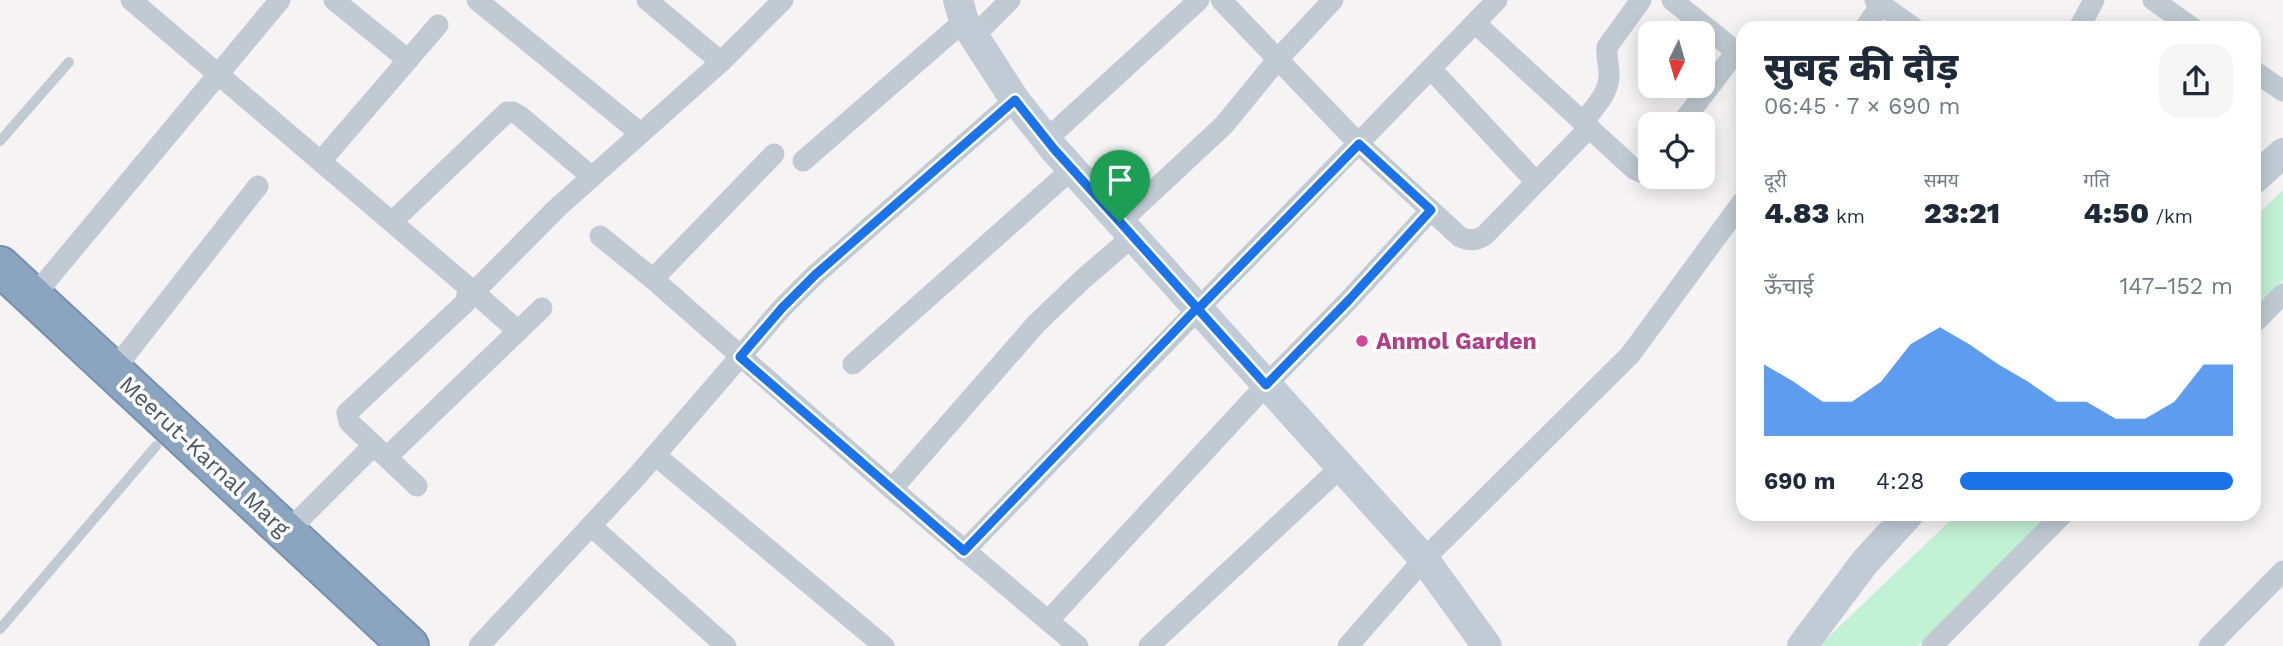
<!DOCTYPE html>
<html lang="hi">
<head>
<meta charset="utf-8">
<style>
	:root { --surface:#fff; --page:#f6f6f7; --text:#1f2937; --muted:#747a83; --accent:#1a73e8 }
	body { margin:0; font-family:"Work Sans","Noto Sans Devanagari",sans-serif; background:var(--page); color:var(--text); height:100vh; display:flex; flex-direction:column; font-size:26px; white-space:nowrap }
	* { box-sizing:border-box; margin:0 }
	p { font-size:23px; color:var(--muted) }
	.icon { flex:none; width:38px; height:38px; fill:none; stroke:currentColor; stroke-width:2; stroke-linecap:round; stroke-linejoin:round }
	.map { position:relative; flex:1; overflow:hidden }
	.details { position:absolute; left:1736px; top:21px; width:525px; height:500px; display:flex; flex-direction:column; background:var(--surface); border-radius:21px; box-shadow:0 4px 18px #0003 }
	.details>* { flex:none }
	.needle { width:46px; rotate:185deg }
	.tools { position:absolute; left:1638px; top:21px; display:grid; gap:14px }
	.tools a { display:grid; place-items:center; width:77px; height:77px; border-radius:14px; background:var(--surface); box-shadow:0 4px 18px #0003; font-size:35px }
	.pin { position:absolute; display:grid; place-items:center; width:60px; height:60px; color:#fff; margin:-72px -30px; border-radius:50% 50% 50% 0; rotate:-45deg; box-shadow:0 0 7px #0007 }
	.pin .icon { rotate:45deg }
	.round { display:grid; place-items:center; flex:none; width:74px; height:74px; border-radius:21px; background:var(--page) }
	.headline { display:flex; align-items:center; justify-content:space-between; height:119px; padding:0 28px }
	h1 { font-size:38px; font-weight:800; line-height:52px }
	.stats { display:grid; grid-template-columns:repeat(3,1fr); gap:10px; height:119px; padding:7px 28px }
	.stats div { display:grid; align-content:center }
	.stats b { font-size:30px; font-weight:800 }
	.stats small { font-size:19px; font-weight:400 }
	.stats p { font-size:19px }
	.chart { height:196px; padding:14px 28px }
	.chart p { display:flex; justify-content:space-between }
	.chart svg { width:100%; height:126px; margin-top:7px; fill:var(--accent); opacity:.7 }
	ul { padding:0 28px; list-style:none; font-size:23px }
	li { display:grid; grid-template-columns:112px 84px 1fr; align-items:center; height:52px }
	li i { height:18px; border-radius:9px; background:var(--accent) }
	.map>svg:first-child { display:block }
</style>
</head>
<body>
<div class="map">
<svg width="2283" height="646" viewBox="0 0 2283 646">
	<rect width="100%" height="100%" fill="#f5f3f3"/>
	<!-- green -->
	<g fill="#c3f1d5">
		<path d="M2283 190V280L2254 309V218Z"/>
		<path d="M1956 515H2049L1918 646H1819Z"/>
	</g>
	<g fill="none" stroke-linecap="round" stroke-linejoin="round">
		<defs>
			<path id="highway" d="M0 266 409 646"/>
		</defs>
		<!-- highway casing -->
		<use href="#highway" stroke="#7690ad" stroke-width="42"/>
		<!-- lane -->
		<g stroke="#c1cad2" stroke-width="10">
			<path d="M0 141 69 62"/>
			<path d="M0 629 156 446"/>
		</g>
		<!-- street -->
		<g stroke="#c1cad2" stroke-width="21">
			<path d="M131 0 468 287 466 302 347 413 349 422 417 486"/>
			<path d="M334 0 408 60"/>
			<path d="M477 0 640 133"/>
			<path d="M647 0 721 62"/>
			<path d="M1221 0 1359 144 1460 237C1470 241 1476 241 1485 235L1589 128"/>
			<path d="M1672 0 1743 57"/>
			<path d="M1875 0 1914 28"/>
			<path d="M2153 0 2193 28"/>
			<path d="M1475 23 1634 169 1641 172 1650 165"/>
			<path d="M1865 28 1881 4"/>
			<path d="M2079 28 2094 0"/>
			<path d="M974 36 1010 0"/>
			<path d="M1431 69 1536 182"/>
			<path d="M2254 71 2283 91"/>
			<path d="M1583 122C1593 109 1610 93 1609 74 1609 65 1606 57 1607 47L1641 0"/>
			<path d="M1681 124 1736 52"/>
			<path d="M1046 140 1199 0"/>
			<path d="M321 161 438 25"/>
			<path d="M803 161 964 21"/>
			<path d="M393 221 507 112H513L520 116 592 177"/>
			<path d="M1120 222 1224 125 1278 59 1333 0"/>
			<path d="M600 236 653 279 892 489 1078 646"/>
			<path d="M653 279 774 154"/>
			<path d="M468 287 518 331"/>
			<path d="M474 292 557 208 721 62 783 0"/>
			<path d="M33 297 280 0"/>
			<path d="M2254 323 2283 294"/>
			<path d="M853 364 1072 169"/>
			<path d="M113 371 258 186"/>
			<path d="M655 455 884 646"/>
			<path d="M387 457 542 308"/>
			<path d="M892 489 1036 324 1083 279 1133 236"/>
			<path d="M591 526 726 646"/>
			<path d="M287 532 374 445"/>
			<path d="M964 551 1497 0"/>
			<path d="M1048 621 1266 385 1348 301 1431 210"/>
			<path d="M479 646 638 475 782 308 815 275 1015 100"/>
			<path d="M1149 646 1341 467"/>
			<path d="M1348 646 1424 559 1630 355 1743 201"/>
			<path d="M1932 646 2063 514"/>
			<path d="M2209 646 2283 571"/>
		</g>
		<!-- secondary -->
		<g stroke="#c1cbd6" stroke-width="30">
			<path d="M958 0 964 21 1015 100 1054 149 1424 559 1487 646"/>
			<path d="M2254 179 2283 153"/>
			<path d="M1802 646 1865 562 1909 514"/>
		</g>
		<!-- highway -->
		<use href="#highway" stroke="#8ba5c1" stroke-width="38"/>
	</g>
	<g fill="none" stroke-linecap="round" stroke-linejoin="round">
		<defs>
			<path id="route" d="M1120 222 1054 149 1015 100 815 275 782 308 740 357 964 551 1197 308 1266 385 1348 301 1431 210 1359 144 1198 309 1120 222"/>
		</defs>
		<!-- route casing -->
		<use href="#route" stroke="#fff" stroke-width="14"/>
		<!-- route -->
		<use href="#route" stroke="#1a73e8" stroke-width="9"/>
	</g>
	<!-- markers -->
	<circle fill="#d1479c" stroke="#fff" stroke-width="2.5" cx="1362" cy="341" r="7"/>
	<g text-anchor="middle" stroke-width="7" stroke-linejoin="round" paint-order="stroke">
		<!-- hotel labels -->
		<g font-size="23" font-weight="bold" fill="#b23c85" stroke="#fff" text-anchor="start">
			<text x="1376" y="349">Anmol Garden</text>
		</g>
		<!-- street labels -->
		<g font-size="23" fill="#4a5661" stroke="#fff">
			<text transform="translate(205 456) rotate(43)" y="8">Meerut-Karnal Marg</text>
		</g>
	</g>
</svg>
<div class="tools">
<a><svg class="needle" viewBox="-14 -14 28 28"><path d="M0-13l5 13h-10z" fill="#e53935"/><path d="M0 13l5-13h-10z" fill="#747a83"/></svg></a>
<a><svg class="icon" aria-label="locate" viewBox="0 0 24 24"><circle cx="12" cy="12" r="6"/><path d="M12 2v4M12 18v4M2 12h4M18 12h4"/></svg></a>
</div>
<div class="pin" style="left:1120px;top:222px;background:#1e9e55"><svg class="icon" aria-label="arrive" viewBox="0 0 24 24"><path d="M6 21V4h12l-3 4 3 4H6"/></svg></div>
<section class="details">
<div class="headline"><div><h1>सुबह की दौड़</h1><p>06:45 · 7 × 690 m</p></div><a class="round"><svg class="icon" aria-label="share" viewBox="0 0 24 24"><path d="M12 15V3M7 8l5-5 5 5M5 13v7h14v-7"/></svg></a></div>
<div class="stats">
<div><p>दूरी</p><b>4.83<small> km</small></b></div>
<div><p>समय</p><b>23:21</b></div>
<div><p>गति</p><b>4:50<small> /km</small></b></div>
</div>
<div class="chart"><p><span>ऊँचाई</span>147–152 m</p>
<svg viewBox="0 0 160 44" preserveAspectRatio="none"><path d="M0 44V19L10 25L20 32L30 32L40 25L50 12L60 6L70 12L80 19L90 25L100 32L110 32L120 38L130 38L140 32L150 19L160 19V44z"/></svg>
</div>
<ul>
<li><b>690 m</b>4:28<i style="width:100%"></i></li>
</ul>
</section>
</div>
</body>
</html>
